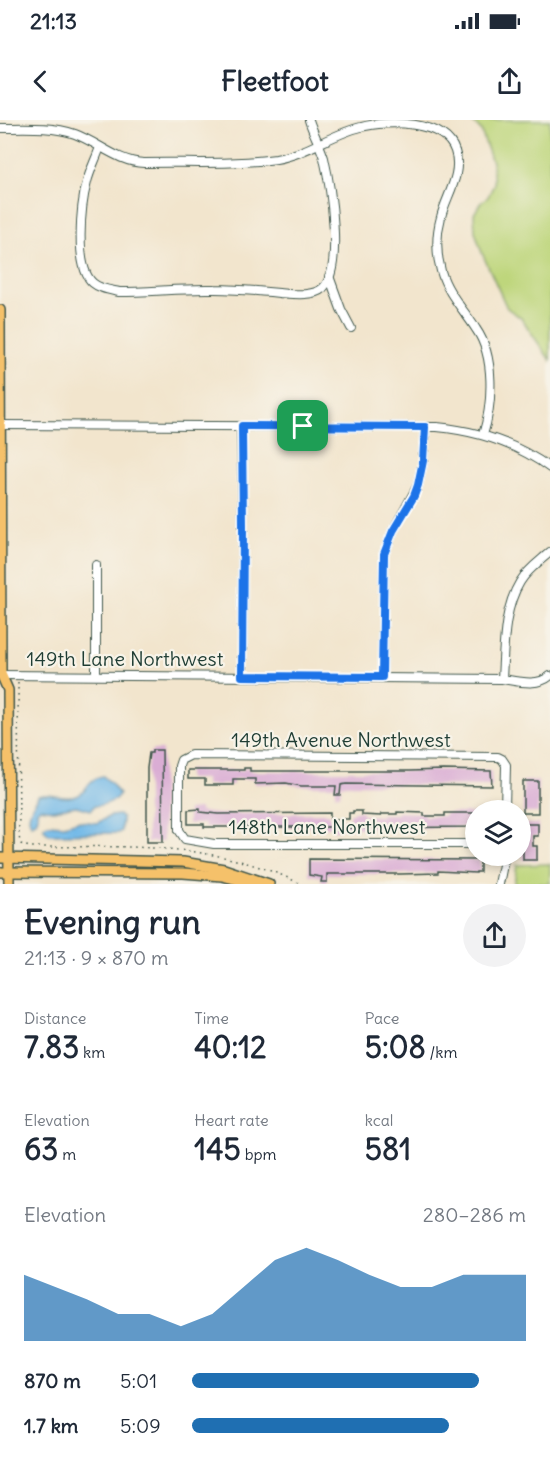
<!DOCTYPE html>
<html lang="en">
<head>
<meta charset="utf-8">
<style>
	:root { --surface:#fff; --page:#f2f2f3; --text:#1f2937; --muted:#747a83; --accent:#1f6fb2 }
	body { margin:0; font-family:Delius,sans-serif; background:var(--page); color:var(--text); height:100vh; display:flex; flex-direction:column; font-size:22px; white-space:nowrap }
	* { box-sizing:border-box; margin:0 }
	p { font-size:20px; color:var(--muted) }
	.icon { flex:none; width:33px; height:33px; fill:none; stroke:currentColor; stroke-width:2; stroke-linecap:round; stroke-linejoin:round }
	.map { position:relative; height:764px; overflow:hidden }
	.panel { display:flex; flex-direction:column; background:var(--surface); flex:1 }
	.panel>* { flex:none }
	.buttons { position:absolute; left:465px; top:680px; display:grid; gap:12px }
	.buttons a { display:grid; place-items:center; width:66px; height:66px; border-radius:50%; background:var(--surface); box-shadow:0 3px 9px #0003; font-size:30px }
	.pin { position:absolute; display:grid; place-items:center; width:51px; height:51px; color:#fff; margin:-26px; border-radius:12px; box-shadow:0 3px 9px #0006 }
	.round { display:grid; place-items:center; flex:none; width:63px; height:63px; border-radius:32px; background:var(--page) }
	.overview { display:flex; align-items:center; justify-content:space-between; height:102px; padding:0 24px }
	h1 { font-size:33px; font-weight:700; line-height:45px }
	.figures { display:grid; grid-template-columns:repeat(3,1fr); gap:9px; height:102px; padding:6px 24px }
	.figures div { display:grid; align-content:center }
	.figures b { font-size:30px; font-weight:700 }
	.figures small { font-size:16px; font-weight:400 }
	.figures p { font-size:16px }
	.chart { height:168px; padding:12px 24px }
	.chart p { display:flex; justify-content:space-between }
	.chart svg { width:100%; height:108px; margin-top:6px; fill:var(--accent); opacity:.7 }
	ul { padding:0 24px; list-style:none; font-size:20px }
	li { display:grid; grid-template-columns:96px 72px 1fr; align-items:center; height:45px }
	li i { height:15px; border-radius:8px; background:var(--accent) }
	.status { display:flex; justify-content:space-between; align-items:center; height:42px; padding:0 30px; background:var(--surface); direction:ltr }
	.status svg { height:16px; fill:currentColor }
	header { display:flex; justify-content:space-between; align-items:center; height:78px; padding:0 24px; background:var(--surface); font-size:27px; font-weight:700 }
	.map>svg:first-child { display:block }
</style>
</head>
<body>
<div class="status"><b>21:13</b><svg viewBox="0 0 49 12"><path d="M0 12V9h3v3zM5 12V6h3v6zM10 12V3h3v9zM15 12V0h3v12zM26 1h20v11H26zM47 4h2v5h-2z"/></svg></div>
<header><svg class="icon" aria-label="back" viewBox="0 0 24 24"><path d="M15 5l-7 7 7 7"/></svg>Fleetfoot<svg class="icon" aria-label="share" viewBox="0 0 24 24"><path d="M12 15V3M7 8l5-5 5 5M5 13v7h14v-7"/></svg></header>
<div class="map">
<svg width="550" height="764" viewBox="0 0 550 764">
	<rect width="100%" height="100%" fill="#f7f3e8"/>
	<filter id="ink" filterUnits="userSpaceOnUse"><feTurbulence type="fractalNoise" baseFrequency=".0167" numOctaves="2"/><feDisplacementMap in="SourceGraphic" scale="12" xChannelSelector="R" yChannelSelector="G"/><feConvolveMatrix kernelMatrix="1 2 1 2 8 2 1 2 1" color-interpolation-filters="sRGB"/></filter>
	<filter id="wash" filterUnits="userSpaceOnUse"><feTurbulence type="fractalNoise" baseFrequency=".008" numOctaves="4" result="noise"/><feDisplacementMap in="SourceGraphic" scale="24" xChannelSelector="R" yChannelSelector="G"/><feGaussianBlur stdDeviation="1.35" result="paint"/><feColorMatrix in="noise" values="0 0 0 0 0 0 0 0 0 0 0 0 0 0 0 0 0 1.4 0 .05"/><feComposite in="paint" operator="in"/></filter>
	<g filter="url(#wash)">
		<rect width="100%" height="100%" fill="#f2e5cd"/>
		<!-- green -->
		<g fill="#bed67b" stroke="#6e8a58" stroke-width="1.5">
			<path d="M471 0H550V240L521 198 507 188 482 133 475 111 474 94 481 82 488 77 494 64 492 42 481 11Z"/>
			<path d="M550 744V764H514L517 745Z"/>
		</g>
		<!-- water -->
		<g fill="#70b8e8" stroke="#487a8e" stroke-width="1.5">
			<path d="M103 656 112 664 119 674C115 682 104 685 94 686L91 690 76 686 53 690 40 688 37 691 38 696 36 702 31 704C25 692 35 686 38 676 51 672 64 681 77 676 89 671 85 660 103 656Z"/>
			<path d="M119 695 122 698 121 711 118 713 49 714 44 709V706L48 704 64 705 78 701 97 703 110 696Z"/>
		</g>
		<g id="blocks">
			<!-- building -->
			<g fill="#daadd4">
				<path d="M152 630H162L163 722H147V648L149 633H152Z"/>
				<path d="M244 648H250V651H410L443 650 491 651 492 666 346 664 341 665 340 675H335L336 666H301L286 663 255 664V659H233V665H205V659H188V650H244Z"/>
				<rect x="523" y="661" width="15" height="32"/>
				<path d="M200 689V692L218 694 330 693V699H349V693H353V691H362V695L381 696V694H397V692L424 693V696H445V693H474L476 707 340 708V710H333V707H204V704H188V690Z"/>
				<path d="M523 704H538V716H533V726H537V740H523Z"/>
				<path d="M309 739 480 740V752H476V753L438 751V753L401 754H327V762H321L322 757 309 755Z"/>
			</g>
		</g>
	</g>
	<g filter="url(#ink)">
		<use href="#blocks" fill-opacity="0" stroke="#3f564b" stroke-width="1.5"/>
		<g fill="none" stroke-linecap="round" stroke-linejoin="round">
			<defs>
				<g id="minor">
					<path d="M0 8C25 8 51 6 75 14 99 23 118 42 144 43 187 42 233 45 276 39 306 34 332 14 361 7 387 0 445 0 455 31 463 54 446 76 441 97 436 115 436 133 441 151 447 173 464 190 476 209 495 236 493 283 483 315"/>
					<path d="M100 27C96 39 90 50 87 62 81 84 74 147 93 163 100 169 110 170 119 172 151 172 183 168 215 169 237 169 258 171 279 173 292 174 313 177 323 168 344 148 330 64 324 38 320 25 313 13 309 0"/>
					<path d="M329 156 341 189 351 208"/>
					<path d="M0 305 437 307C478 311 516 323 550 348"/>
					<path d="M241 306 243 407 242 556"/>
					<path d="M96 445V554"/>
					<path d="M0 555 502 559C517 561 537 567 550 556"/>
					<path d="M382 557 384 434 393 411 418 365 423 341 425 307"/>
					<path d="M502 559C504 527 503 490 520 462 527 450 540 441 550 432"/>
					<path d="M476 724H214L185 719 179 710V646L181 640 191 635 498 637 502 639 506 645 505 690"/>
					<path d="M499 764 505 735"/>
				</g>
				<g id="major">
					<path d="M0 190 1 554 8 570 9 764"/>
					<path d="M0 738 183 742 224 749 269 764"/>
					<path d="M0 752 183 753 222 756 254 764"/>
				</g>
			</defs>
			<!-- minor casing -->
			<use href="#minor" stroke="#3f564b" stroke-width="10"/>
			<!-- major casing -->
			<use href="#major" stroke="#3f564b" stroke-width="12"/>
			<!-- path -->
			<g stroke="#3f564b" stroke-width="1.5" stroke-dasharray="1.5 4.5" stroke-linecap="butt">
				<path d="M18 562 19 717 21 724 29 727C126 727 212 720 301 764"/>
				<path d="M20 763 21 764"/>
			</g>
			<!-- minor -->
			<use href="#minor" stroke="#fff" stroke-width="8"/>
			<!-- major -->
			<use href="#major" stroke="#f5c16b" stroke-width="9"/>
		</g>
	</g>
	<g fill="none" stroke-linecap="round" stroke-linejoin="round" filter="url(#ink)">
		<defs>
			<path id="route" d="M242 306 425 307 423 341 418 365 414 376 393 411 384 434 382 557 242 556 243 407Z"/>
		</defs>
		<!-- route casing -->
		<use href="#route" stroke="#fff" stroke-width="12"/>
		<!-- route -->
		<use href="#route" stroke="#1a73e8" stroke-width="8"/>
	</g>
	<g text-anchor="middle" stroke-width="4.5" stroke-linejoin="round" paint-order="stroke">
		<!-- street labels -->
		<g font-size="20" fill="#1f3d34" stroke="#f7f3e8">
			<text x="125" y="546">149th Lane Northwest</text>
			<text x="341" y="627">149th Avenue Northwest</text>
			<text x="327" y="714">148th Lane Northwest</text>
		</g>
	</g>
</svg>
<div class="buttons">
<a><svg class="icon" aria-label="layers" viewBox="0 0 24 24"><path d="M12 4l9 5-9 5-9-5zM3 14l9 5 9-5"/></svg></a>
</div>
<div class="pin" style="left:303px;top:306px;background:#1e9e55"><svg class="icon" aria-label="arrive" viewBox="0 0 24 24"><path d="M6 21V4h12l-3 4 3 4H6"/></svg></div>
</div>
<section class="panel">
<div class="overview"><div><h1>Evening run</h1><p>21:13 · 9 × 870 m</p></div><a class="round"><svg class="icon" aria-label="share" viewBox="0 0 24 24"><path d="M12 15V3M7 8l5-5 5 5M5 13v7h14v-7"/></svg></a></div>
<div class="figures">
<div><p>Distance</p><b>7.83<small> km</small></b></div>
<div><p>Time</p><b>40:12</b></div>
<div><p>Pace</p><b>5:08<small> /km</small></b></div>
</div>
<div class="figures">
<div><p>Elevation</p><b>63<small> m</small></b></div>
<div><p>Heart rate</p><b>145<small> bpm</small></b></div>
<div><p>kcal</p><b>581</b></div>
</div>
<div class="chart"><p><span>Elevation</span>280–286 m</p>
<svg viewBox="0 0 160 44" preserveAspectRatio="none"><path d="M0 44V17L10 22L20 27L30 33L40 33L50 38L60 33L70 22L80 11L90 6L100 11L110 17L120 22L130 22L140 17L150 17L160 17V44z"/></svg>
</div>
<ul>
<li><b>870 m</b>5:01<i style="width:86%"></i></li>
<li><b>1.7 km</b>5:09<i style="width:77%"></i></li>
</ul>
</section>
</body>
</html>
